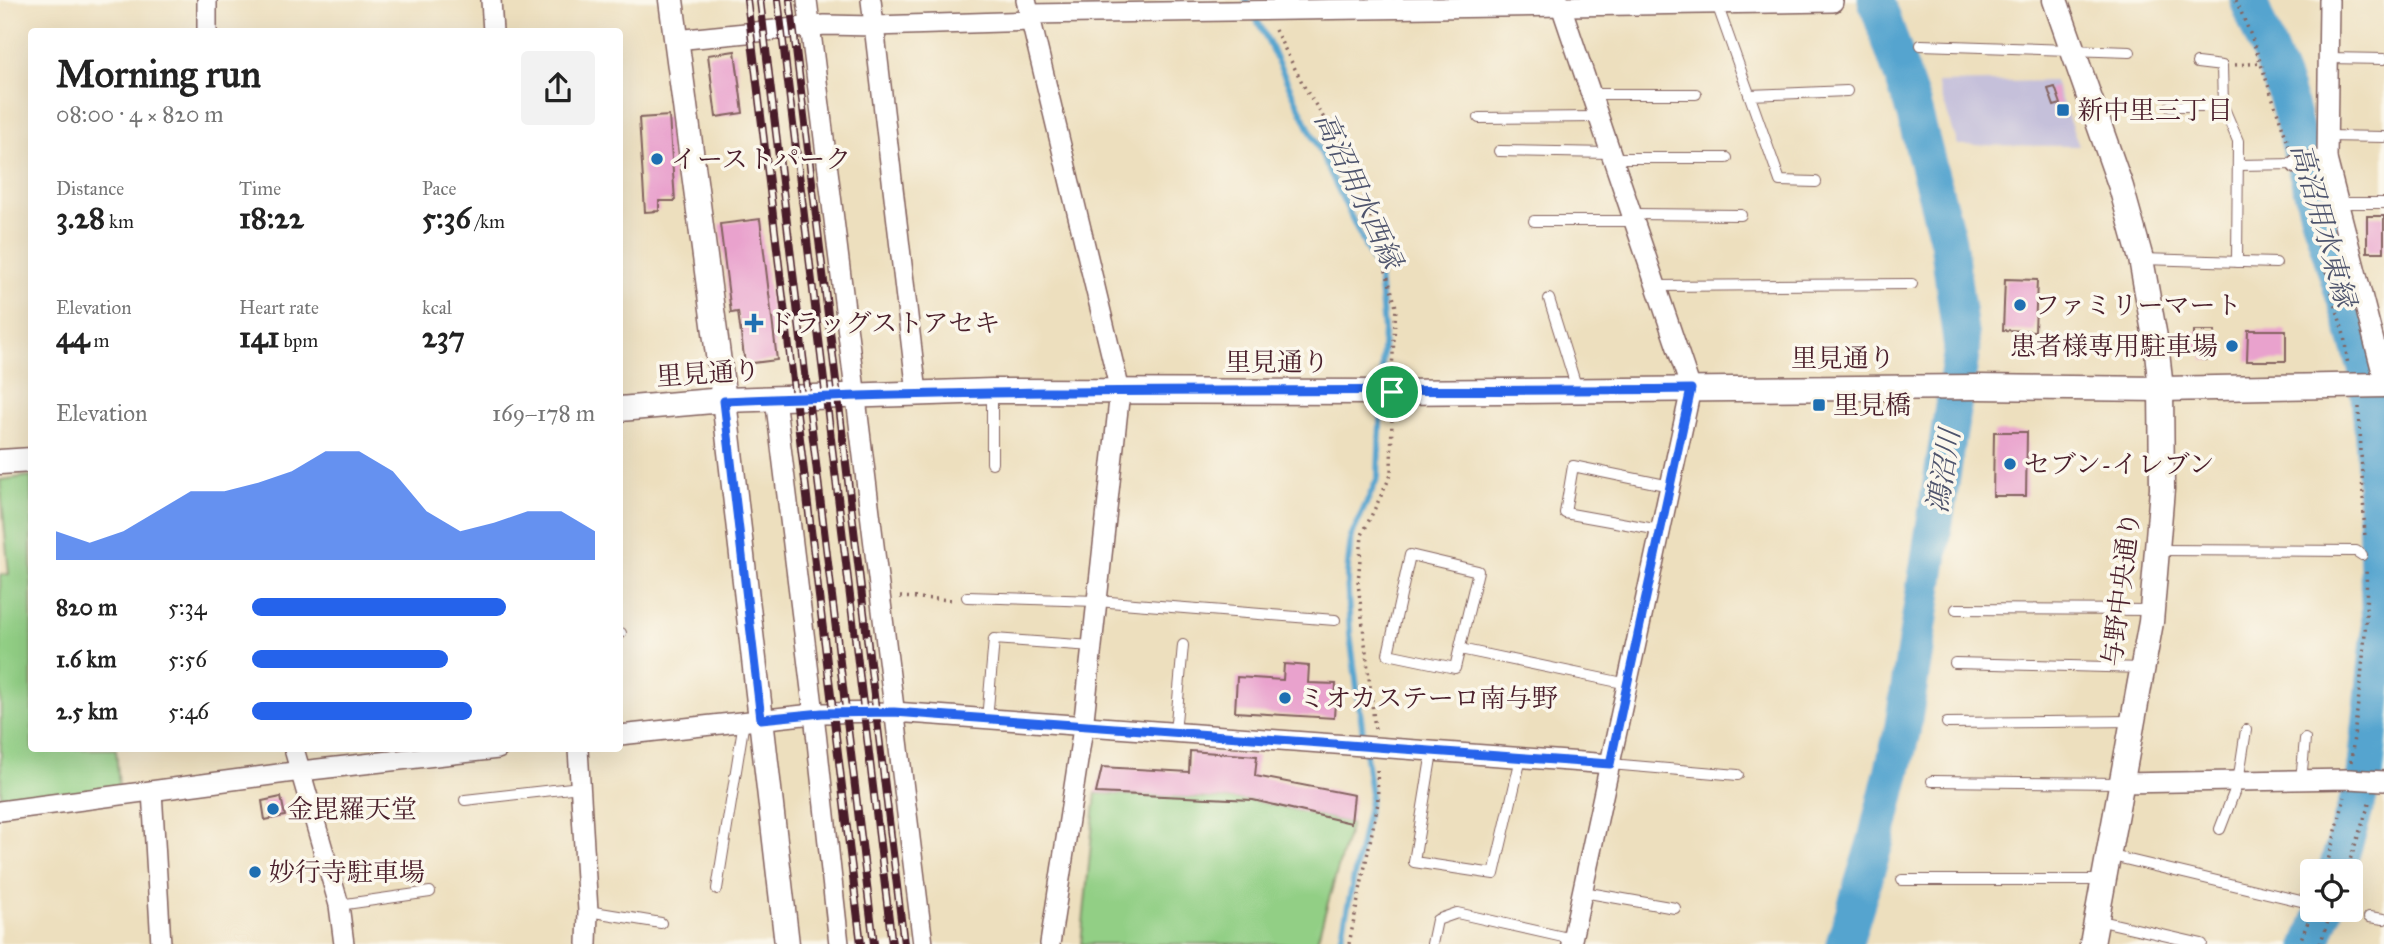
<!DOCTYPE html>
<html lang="en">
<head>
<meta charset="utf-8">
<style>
	:root { --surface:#fff; --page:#f2f2f2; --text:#222; --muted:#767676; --accent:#2563eb }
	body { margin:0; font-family:"IM FELL Great Primer","Noto Serif JP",serif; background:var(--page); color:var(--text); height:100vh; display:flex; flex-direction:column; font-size:26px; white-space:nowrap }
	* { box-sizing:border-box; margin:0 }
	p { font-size:23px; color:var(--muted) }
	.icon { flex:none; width:38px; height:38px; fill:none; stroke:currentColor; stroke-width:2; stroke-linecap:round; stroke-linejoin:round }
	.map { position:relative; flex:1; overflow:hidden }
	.side { position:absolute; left:28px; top:28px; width:595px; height:724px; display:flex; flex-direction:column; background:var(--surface); border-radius:7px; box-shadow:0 7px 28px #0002 }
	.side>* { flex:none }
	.controls { position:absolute; left:2300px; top:859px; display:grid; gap:14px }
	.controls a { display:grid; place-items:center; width:63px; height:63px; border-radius:7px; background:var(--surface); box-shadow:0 7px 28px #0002; font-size:35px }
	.pin { position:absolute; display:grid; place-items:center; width:60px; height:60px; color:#fff; margin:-30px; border:4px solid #fff; border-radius:50%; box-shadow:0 2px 7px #0007 }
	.round { display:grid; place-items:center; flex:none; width:74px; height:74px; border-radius:7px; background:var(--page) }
	.head { display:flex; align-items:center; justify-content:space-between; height:119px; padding:0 28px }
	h1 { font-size:38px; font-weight:800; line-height:52px }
	.metrics { display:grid; grid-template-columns:repeat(3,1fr); gap:10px; height:119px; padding:7px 28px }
	.metrics div { display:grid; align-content:center }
	.metrics b { font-size:30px; font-weight:800 }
	.metrics small { font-size:19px; font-weight:400 }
	.metrics p { font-size:19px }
	.chart { height:196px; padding:14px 28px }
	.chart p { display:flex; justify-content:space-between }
	.chart svg { width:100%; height:126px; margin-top:7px; fill:var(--accent); opacity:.7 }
	ul { padding:0 28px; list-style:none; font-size:23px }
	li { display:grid; grid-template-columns:112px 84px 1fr; align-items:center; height:52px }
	li i { height:18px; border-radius:9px; background:var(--accent) }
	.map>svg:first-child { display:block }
</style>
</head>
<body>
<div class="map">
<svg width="2384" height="944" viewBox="0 0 2384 944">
	<rect width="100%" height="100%" fill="#fbf7ec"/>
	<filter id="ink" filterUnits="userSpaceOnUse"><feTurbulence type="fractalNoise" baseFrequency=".0143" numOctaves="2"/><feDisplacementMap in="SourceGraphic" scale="14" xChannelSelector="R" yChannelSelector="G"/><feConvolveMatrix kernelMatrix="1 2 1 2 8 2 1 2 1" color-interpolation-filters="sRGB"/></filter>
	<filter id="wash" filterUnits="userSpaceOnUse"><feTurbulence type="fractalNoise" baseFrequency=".00686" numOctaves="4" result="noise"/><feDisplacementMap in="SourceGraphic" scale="28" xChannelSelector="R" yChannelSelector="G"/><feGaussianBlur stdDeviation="1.57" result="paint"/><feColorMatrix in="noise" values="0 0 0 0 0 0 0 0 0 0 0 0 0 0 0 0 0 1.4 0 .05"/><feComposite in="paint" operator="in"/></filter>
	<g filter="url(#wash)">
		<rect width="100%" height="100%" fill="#eddfbe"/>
		<!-- industrial -->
		<path fill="#c5c0da" d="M2054 81 2079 146 1958 145 1937 83Z"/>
		<!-- green -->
		<g fill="#92cf85" stroke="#6e7758" stroke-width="2">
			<path d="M31 476 32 749H116L119 789 1 802 0 575 9 574 0 480Z"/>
			<path d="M1096 793 1253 800 1351 823 1316 944H1081Z"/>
		</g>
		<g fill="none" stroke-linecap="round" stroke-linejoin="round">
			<!-- stream -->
			<g stroke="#55a4cf" stroke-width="6">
				<path d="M1246 0 1263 31 1379 275 1384 330 1381 387"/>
				<path d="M1340 944 1371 795 1350 634 1347 575 1351 537 1378 477 1381 398"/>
			</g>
			<!-- river -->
			<g stroke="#55a4cf" stroke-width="37">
				<path d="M2248 0 2285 91 2317 210 2366 367 2374 448 2380 632 2365 776 2336 872"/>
				<path d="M1844 944 1876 840 1902 732 1962 349 1948 241 1912 104 1876 0"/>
				<path d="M2311 944 2324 910"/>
			</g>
		</g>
		<g id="blocks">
			<!-- building -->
			<g fill="#e9a2cd">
				<path d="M735 51 743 113 716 117 708 55Z"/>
				<path d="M2055 87 2061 104 2054 106 2048 89Z"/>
				<path d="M669 116 675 201H659V211L645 212 639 118Z"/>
				<rect x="2367" y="216" width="17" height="36"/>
				<path d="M760 219 777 360 745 364 738 312 731 313 720 224Z"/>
				<path d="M2005 279 2037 280 2035 331 2003 330Z"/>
				<path d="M2248 330H2286V361H2247Z"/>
				<path d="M2194 331H2215L2214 360H2203V348H2194Z"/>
				<path d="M1994 432H2027L2026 496H1993Z"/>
				<path d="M1284 664 1309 666 1308 683 1336 684 1334 718 1235 712 1237 677 1283 680Z"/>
				<path d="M1190 751 1257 756 1255 776 1354 795 1351 823 1253 800 1096 793 1102 767 1189 772Z"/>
				<path d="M281 797 285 816 265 820 262 801Z"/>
			</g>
		</g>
	</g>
	<g filter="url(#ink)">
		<use href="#blocks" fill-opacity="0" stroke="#83625e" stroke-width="2"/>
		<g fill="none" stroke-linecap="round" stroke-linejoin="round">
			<defs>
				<g id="service">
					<path d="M1717 4 1780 181 1816 182"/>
					<path d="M1921 45 2130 52"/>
					<path d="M2328 58 2384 59"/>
					<path d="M2197 63 2222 66 2223 106 2238 141 2237 262"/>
					<path d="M1591 94H1696"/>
					<path d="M1749 95 1847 91"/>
					<path d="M2170 106H2223"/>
					<path d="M1479 118 1599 117"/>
					<path d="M2327 136 2384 137"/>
					<path d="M1499 151 1611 153"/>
					<path d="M1613 158H1727"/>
					<path d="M2238 165 2297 164"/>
					<path d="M2338 203H2384"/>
					<path d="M1632 214 1741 215"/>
					<path d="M1534 221H1634"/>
					<path d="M2142 259 2276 263"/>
					<path d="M1657 286 1912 284"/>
					<path d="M1549 299 1577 389"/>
					<path d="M992 463V391"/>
					<path d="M1660 530 1565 513 1573 466 1670 486"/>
					<path d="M2159 550 2356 551 2362 555"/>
					<path d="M1410 555 1478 571 1455 668 1388 654Z"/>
					<path d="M967 597 1097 601 1335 620"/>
					<path d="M1956 609 2152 610"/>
					<path d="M620 634 621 633"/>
					<path d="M1460 649 1628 684"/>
					<path d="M1955 663 2142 668"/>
					<path d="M987 720 994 639 1092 646"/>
					<path d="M1947 723 2132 721"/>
					<path d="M1175 733 1183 645"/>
					<path d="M1432 752 1414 862 1494 874 1521 758"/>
					<path d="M1610 764 1738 775"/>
					<path d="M1932 781 2120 783"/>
					<path d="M2301 781 2305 739"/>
					<path d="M465 800 580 787"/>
					<path d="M2220 829 2238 782 2246 730"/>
					<path d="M2108 855 2305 902"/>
					<path d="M1902 880H2103"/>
					<path d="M717 889 744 721"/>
					<path d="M1583 892 1675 908"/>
					<path d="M339 905 430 892"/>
					<path d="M588 911 661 923"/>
					<path d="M2369 917 2384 919"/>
					<path d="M2097 920 2202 944"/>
					<path d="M1432 944 1437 920 1457 913 1572 939"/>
				</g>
				<g id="minor">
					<path d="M207 0V32"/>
					<path d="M491 0 493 32"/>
					<path d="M807 0 923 944"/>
					<path d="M871 0 917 393"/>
					<path d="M1026 0 1120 391 1083 728 1050 944"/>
					<path d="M1559 0 1691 389 1571 944"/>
					<path d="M2329 0 2327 159 2384 380"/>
					<path d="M1029 14 1833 2"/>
					<path d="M676 40 825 25 874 26 1031 21"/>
					<path d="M2297 164 2327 159"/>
					<path d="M775 398 814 714 839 944"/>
					<path d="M620 735 822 713 894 712 1610 764"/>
					<path d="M294 749 339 905 344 944"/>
					<path d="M578 749 588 911 587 944"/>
					<path d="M2121 783 2349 779 2384 781"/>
					<path d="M152 791 161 944"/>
					<path d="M0 811 301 771 498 749"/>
				</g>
				<g id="tertiary">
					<path d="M671 0 724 400 787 944"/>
					<path d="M2055 0 2121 187 2141 259 2156 343 2161 389 2162 489 2151 622 2092 944"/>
					<path d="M620 409 724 400 992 391 1391 392 1976 387 2161 389 2384 385"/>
					<path d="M0 462 32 460"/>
				</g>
			</defs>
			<!-- service casing -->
			<use href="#service" stroke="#83625e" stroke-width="12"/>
			<!-- minor casing -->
			<use href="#minor" stroke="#83625e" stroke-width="22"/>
			<!-- tertiary casing -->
			<use href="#tertiary" stroke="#83625e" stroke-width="27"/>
			<!-- path -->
			<g stroke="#83625e" stroke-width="3.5" stroke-dasharray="2 5" stroke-linecap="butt">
				<path d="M2236 0 2252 38 2289 146"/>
				<path d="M1275 30 1306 90 1336 137 1350 164 1369 210 1396 307 1392 369"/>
				<path d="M2235 65 2261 63"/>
				<path d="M2301 184 2344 335 2348 366"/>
				<path d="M2359 407 2365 539"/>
				<path d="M900 597 955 600"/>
				<path d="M1375 729 1358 583 1362 535 1391 475 1392 412"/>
				<path d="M2351 762C2358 698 2369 632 2366 568"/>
				<path d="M2325 872 2345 797"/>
				<path d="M2346 872 2370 801"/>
				<path d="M1349 944 1378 803 1377 765"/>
				<path d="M2299 944 2310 917"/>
				<path d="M2320 944 2332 910"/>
			</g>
			<!-- service -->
			<use href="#service" stroke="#fff" stroke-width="10"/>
			<!-- minor -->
			<use href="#minor" stroke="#fff" stroke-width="19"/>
			<!-- tertiary -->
			<use href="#tertiary" stroke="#fff" stroke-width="24"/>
			<defs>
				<g id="rail">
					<path d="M747 0 861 944"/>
					<path d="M760 0 874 944"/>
					<path d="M778 0 892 944"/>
					<path d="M790 0 904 944"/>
				</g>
			</defs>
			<!-- rail casing -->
			<use href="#rail" stroke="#4a1f2b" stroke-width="8"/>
			<!-- rail -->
			<use href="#rail" stroke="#fbf7ec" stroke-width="5" stroke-dasharray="16" stroke-linecap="butt"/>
		</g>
	</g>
	<g fill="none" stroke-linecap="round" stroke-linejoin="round" filter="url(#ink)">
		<defs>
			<path id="route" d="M1691 389 1610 764 894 712 822 713 761 719 724 401C1046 386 1368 393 1691 389Z"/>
		</defs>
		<!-- route casing -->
		<use href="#route" stroke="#fff" stroke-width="14"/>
		<!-- route -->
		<use href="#route" stroke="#2563eb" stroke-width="9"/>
	</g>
	<!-- markers -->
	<g fill="#1f6fb2" stroke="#fbf7ec" stroke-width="2.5">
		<rect x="2056" y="103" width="14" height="14" rx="3.5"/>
		<circle cx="657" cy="159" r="7"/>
		<circle cx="2020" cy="305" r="7"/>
		<path d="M750.5 312.5h7v7h7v7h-7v7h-7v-7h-7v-7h7z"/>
		<circle cx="2232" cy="346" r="7"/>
		<rect x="1812" y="398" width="14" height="14" rx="3.5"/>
		<circle cx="2010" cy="464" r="7"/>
		<circle cx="1285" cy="698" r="7"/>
		<circle cx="273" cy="809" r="7"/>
		<circle cx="255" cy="872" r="7"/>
	</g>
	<g text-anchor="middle" stroke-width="7" stroke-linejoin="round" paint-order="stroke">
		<!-- poi labels -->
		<g font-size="26" fill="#4a1f2b" stroke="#fbf7ec" text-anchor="start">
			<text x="2077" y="119">新中里三丁目</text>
			<text x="671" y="168">イーストパーク</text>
			<text x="2034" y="314">ファミリーマート</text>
			<text x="768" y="332">ドラッグストアセキ</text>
			<text x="2218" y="355" text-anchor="end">患者様専用駐車場</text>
			<text x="1833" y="414">里見橋</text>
			<text x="2024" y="473">セブン-イレブン</text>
			<text x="1299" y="707">ミオカステーロ南与野</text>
			<text x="287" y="818">金毘羅天堂</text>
			<text x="269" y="881">妙行寺駐車場</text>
		</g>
		<!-- street labels -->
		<g font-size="26" fill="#4a1f2b" stroke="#fbf7ec">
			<text x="1843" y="367">里見通り</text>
			<text x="1277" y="371">里見通り</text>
			<text transform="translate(708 373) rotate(-4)" y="9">里見通り</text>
			<text transform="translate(2121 589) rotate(-83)" y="9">与野中央通り</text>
		</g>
		<!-- water labels -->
		<g font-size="28" font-style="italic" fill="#4e546d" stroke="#fbf7ec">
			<text transform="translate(1359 190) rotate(65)" y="10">高沼用水西縁</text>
			<text transform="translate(2324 225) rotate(74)" y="10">高沼用水東縁</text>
			<text transform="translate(1943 471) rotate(-81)" y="10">鴻沼川</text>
		</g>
	</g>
</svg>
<div class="controls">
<a><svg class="icon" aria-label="locate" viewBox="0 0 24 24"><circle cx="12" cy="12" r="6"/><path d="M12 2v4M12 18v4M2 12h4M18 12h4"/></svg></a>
</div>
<div class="pin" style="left:1392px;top:392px;background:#1e9e55"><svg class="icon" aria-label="arrive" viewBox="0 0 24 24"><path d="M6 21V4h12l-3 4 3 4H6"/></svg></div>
<section class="side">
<div class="head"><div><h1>Morning run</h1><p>08:00 · 4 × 820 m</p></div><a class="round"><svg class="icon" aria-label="share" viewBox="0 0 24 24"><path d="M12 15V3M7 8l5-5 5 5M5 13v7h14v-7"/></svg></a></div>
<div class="metrics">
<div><p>Distance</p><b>3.28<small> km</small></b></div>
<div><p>Time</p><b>18:22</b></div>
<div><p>Pace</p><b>5:36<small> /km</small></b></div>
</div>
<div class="metrics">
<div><p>Elevation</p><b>44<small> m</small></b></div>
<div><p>Heart rate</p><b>141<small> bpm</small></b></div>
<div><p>kcal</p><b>237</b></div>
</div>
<div class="chart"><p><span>Elevation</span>169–178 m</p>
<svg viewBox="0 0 160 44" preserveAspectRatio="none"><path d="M0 44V34L10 38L20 34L30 27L40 20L50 20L60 17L70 13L80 6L90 6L100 13L110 27L120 34L130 31L140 27L150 27L160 34V44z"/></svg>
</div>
<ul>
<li><b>820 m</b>5:34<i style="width:74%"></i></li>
<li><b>1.6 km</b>5:56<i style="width:57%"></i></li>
<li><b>2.5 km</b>5:46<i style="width:64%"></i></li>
</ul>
</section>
</div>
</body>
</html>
